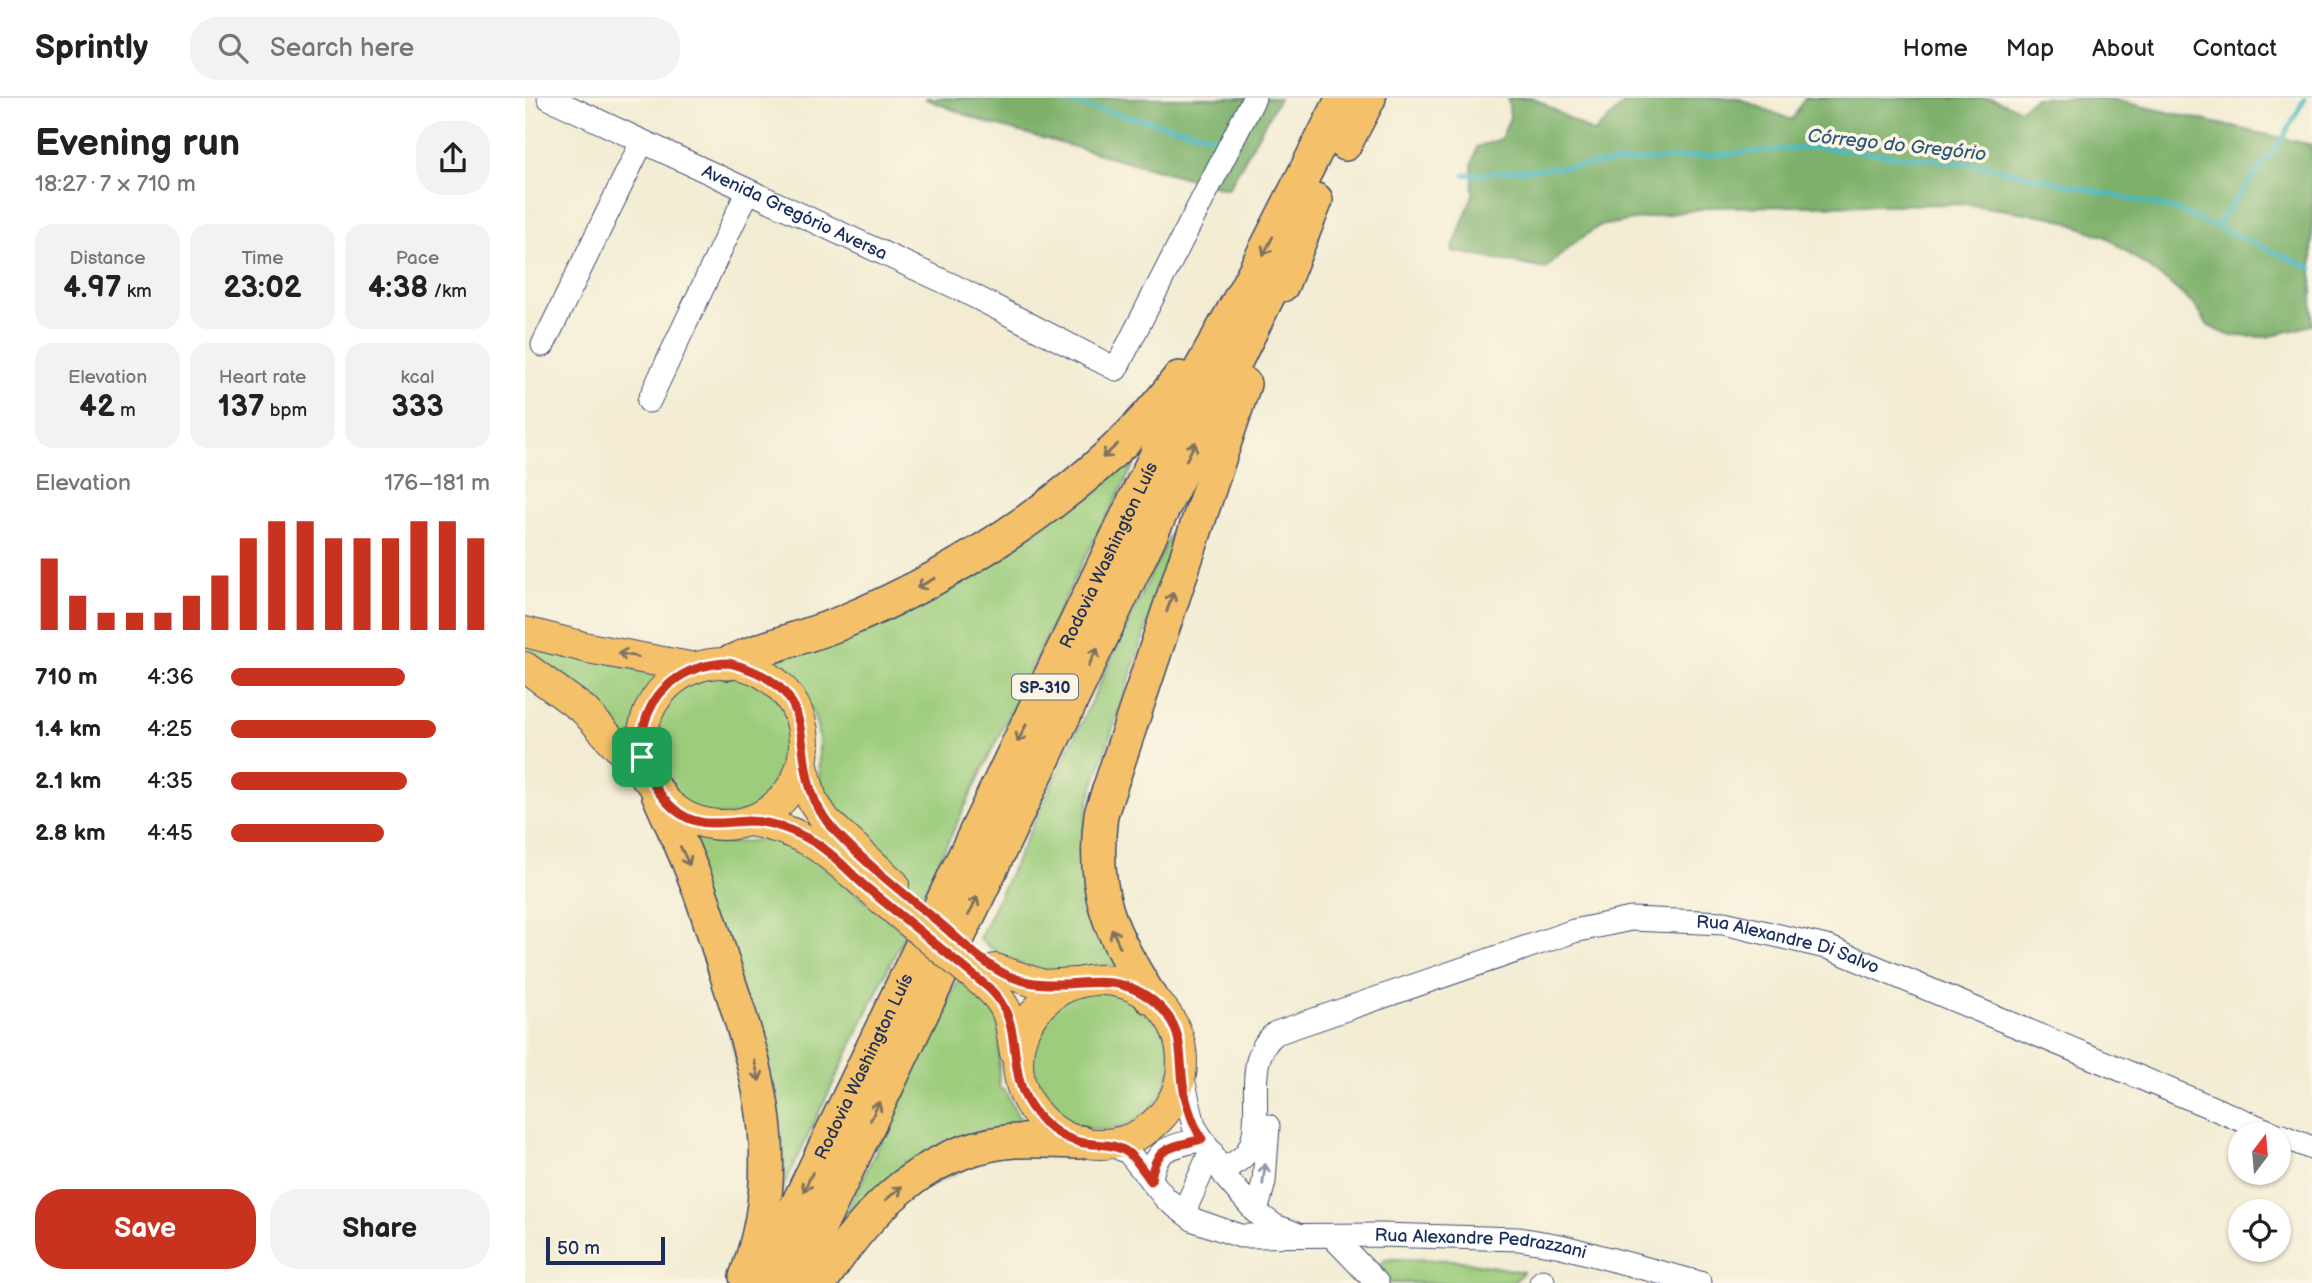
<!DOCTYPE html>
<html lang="en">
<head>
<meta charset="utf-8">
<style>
	:root { --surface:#fff; --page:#f2f2f2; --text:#202124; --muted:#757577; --line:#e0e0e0; --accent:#c8321e }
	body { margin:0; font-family:"Balsamiq Sans",sans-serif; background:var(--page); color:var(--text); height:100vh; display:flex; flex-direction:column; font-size:26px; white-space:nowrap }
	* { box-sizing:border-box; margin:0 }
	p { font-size:23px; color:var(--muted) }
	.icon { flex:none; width:38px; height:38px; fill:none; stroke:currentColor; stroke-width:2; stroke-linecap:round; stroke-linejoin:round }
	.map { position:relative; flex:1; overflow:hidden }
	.drawer { display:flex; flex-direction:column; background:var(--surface); width:525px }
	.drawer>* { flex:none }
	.needle { width:46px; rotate:16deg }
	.tools { position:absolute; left:1703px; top:1024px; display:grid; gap:14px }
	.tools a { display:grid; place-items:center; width:63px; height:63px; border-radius:50%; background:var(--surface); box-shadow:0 2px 5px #0004; font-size:35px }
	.scale { position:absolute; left:21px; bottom:18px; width:119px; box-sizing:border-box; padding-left:7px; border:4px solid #1b2f5e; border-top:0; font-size:19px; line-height:24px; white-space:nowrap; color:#1b2f5e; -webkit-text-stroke:5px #fcf5e5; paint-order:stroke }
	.pin { position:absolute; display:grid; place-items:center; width:60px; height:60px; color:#fff; margin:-30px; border-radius:14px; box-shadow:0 4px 10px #0006 }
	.round { display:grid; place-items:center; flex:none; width:74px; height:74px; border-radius:28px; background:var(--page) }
	.summary { display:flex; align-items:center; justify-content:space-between; height:119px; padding:0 35px }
	h1 { font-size:38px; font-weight:800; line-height:52px }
	.figures { display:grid; grid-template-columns:repeat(3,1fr); gap:10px; height:119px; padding:7px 35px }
	.figures div { display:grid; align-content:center; border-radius:18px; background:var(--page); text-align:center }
	.figures b { font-size:30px; font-weight:800 }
	.figures small { font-size:19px; font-weight:400 }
	.figures p { font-size:19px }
	.chart { height:196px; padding:14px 35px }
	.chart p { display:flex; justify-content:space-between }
	.chart svg { width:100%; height:126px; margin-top:7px; stroke:var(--accent); stroke-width:6 }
	.cta { display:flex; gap:14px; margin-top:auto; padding:14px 35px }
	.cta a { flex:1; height:80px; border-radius:28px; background:var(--accent); color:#fff; font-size:28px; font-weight:800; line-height:80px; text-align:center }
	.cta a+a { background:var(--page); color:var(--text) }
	ul { padding:0 35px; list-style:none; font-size:23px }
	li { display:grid; grid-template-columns:112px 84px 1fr; align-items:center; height:52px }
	li i { height:18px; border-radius:9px; background:var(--accent) }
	header { display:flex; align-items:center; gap:42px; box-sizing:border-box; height:98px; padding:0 35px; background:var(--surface); border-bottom:2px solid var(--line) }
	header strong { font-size:33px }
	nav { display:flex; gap:38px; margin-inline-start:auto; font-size:24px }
	.search { width:490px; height:63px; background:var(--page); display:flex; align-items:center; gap:18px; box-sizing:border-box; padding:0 24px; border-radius:28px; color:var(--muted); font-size:26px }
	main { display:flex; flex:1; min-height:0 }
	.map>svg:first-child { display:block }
</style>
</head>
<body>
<header>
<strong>Sprintly</strong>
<div class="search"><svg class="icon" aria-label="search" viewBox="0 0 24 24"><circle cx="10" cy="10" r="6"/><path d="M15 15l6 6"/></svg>Search here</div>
<nav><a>Home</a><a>Map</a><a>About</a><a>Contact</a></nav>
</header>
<main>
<section class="drawer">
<div class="summary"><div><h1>Evening run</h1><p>18:27 · 7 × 710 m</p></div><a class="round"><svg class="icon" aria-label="share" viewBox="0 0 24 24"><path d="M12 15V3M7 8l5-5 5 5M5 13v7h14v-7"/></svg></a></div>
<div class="figures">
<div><p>Distance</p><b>4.97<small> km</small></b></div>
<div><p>Time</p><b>23:02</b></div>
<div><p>Pace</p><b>4:38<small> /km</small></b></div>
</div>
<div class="figures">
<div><p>Elevation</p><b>42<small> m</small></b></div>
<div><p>Heart rate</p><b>137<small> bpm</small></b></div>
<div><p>kcal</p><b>333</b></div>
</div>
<div class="chart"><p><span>Elevation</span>176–181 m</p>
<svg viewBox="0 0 160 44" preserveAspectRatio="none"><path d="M5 44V19M15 44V32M25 44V38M35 44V38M45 44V38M55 44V32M65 44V25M75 44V12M85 44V6M95 44V6M105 44V12M115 44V12M125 44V12M135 44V6M145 44V6M155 44V12"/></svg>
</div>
<ul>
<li><b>710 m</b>4:36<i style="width:67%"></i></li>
<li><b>1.4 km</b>4:25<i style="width:79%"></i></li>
<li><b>2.1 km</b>4:35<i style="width:68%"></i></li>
<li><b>2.8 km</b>4:45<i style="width:59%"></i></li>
</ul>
<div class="cta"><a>Save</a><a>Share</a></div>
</section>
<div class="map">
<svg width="1787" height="1185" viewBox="0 0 1787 1185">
	<rect width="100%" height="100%" fill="#fcf5e5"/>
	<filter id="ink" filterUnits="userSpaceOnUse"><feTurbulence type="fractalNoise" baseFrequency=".0143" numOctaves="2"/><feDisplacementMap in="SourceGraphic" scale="14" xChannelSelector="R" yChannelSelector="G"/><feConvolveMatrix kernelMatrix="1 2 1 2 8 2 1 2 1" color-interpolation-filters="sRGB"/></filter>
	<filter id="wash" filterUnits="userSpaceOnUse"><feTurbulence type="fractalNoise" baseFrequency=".00686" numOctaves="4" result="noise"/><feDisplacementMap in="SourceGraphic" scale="28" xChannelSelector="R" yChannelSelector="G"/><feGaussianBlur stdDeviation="1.57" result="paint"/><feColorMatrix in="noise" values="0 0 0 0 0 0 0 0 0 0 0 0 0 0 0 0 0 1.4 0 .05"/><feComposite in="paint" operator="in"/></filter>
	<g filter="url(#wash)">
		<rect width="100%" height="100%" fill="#f3ecd3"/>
		<!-- green -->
		<g fill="#9ccc7b" stroke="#5c7e6c" stroke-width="2">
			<path d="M627 333 555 469 398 796C364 766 323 738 300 697 292 683 294 666 294 650 295 606 268 583 235 560L277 549Z"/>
			<path d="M659 407 662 408 564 702 557 736 558 772 592 868C563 864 548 877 528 876 503 875 473 856 454 841Z"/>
			<path d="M0 540 136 578C117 599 112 621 110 648L0 558Z"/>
			<circle cx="197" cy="646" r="72"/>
			<path d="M156 730 194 746 247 741 274 749 380 835 247 1113Z"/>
			<path d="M434 880C444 889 459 899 467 910 482 932 470 967 475 991H479L494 1020 511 1036 313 1132Z"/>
			<circle cx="575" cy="962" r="70"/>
			<path d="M862 1161 930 1162 998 1174 988 1185H863L854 1174 855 1166Z"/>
		</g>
		<!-- forest -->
		<g fill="#7db06b" stroke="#4c7064" stroke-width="2">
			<path d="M399 0H754L703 91 462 25Z"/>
			<path d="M983 0H1009L1069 35 1105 0H1212L1267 22 1280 0H1465L1495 11 1510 0H1581L1787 47V227L1742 239 1706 238 1683 228 1671 209 1643 184 1581 139 1528 119 1441 106 1187 109 1120 120 1074 128 1046 147 1021 171 927 153 948 96 947 67 952 49 976 41 985 19Z"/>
		</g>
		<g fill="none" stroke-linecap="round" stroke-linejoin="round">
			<!-- stream -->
			<g stroke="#4ab9c1" stroke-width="4.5">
				<path d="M524 0 701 41"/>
				<path d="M939 77 1289 49 1456 67 1649 111 1787 170"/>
				<path d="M1690 129 1758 40 1780 0"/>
			</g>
		</g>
	</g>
	<g filter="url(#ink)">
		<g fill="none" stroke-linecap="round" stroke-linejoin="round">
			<defs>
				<g id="minor">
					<path id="s1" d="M24 0 433 190 591 271 729 0"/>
					<path d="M18 247 117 44"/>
					<path d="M124 303 223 93"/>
					<path d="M657 977 669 1028 702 1081 731 1114 750 1128 769 1135"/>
					<path d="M1754 1037 1787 1050"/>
					<path id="s2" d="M584 1046 603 1054 641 1101 669 1122 715 1138 855 1137 994 1141 1036 1148 1175 1185"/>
					<path id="s3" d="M696 1070C762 1054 704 970 751 935L1049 833 1106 821 1199 825 1305 850 1750 1036"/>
					<path d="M626 1083C629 1047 649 1049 677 1041"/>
					<path d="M659 1114 686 1053"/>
					<path d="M731 1114 739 1084 743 1028"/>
					<path d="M807 1138 852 1185"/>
					<path d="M1016 1185 1018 1183"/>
				</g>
				<g id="major">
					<path d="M0 534 63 550 170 570"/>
					<circle cx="198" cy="646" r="81"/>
					<path d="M0 569 59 612 123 682"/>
					<path d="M277 664 287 702 301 723 369 786"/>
					<path d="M224 723C286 733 305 758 351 796"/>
					<path d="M470 871 518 887 550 885"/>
					<circle cx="575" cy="964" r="82"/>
					<path d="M464 890C488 913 484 925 490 955"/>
				</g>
				<g id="highway">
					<path d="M820 46 844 0"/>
					<path d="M757 187 791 102"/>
					<path d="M204 565C240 547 281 540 318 524 438 474 576 386 654 280"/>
					<path d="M133 695C144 721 157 747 167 773 182 809 192 847 204 884 238 986 260 1074 221 1179"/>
					<path d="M625 899C585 833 566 796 576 716L719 286"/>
					<path id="s4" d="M235 1185 653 312 722 188 818 0"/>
					<path d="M268 1185 655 375 761 162"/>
					<path d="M295 1185C340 1117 394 1055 480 1044 505 1041 531 1044 555 1044"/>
				</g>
			</defs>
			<!-- minor casing -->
			<use href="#minor" stroke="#3b4b70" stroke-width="25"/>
			<!-- major casing -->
			<use href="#major" stroke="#3b4b70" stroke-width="32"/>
			<!-- highway casing -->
			<use href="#highway" stroke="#3b4b70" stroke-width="36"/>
			<!-- minor -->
			<use href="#minor" stroke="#fff" stroke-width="23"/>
			<!-- major -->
			<use href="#major" stroke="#f4c16a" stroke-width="30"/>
			<!-- highway -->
			<use href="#highway" stroke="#f4c16a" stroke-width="33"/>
			<defs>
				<path id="major-bridge" d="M354 799 464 890"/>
			</defs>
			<!-- major-bridge casing -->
			<use href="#major-bridge" stroke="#3b4b70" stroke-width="32" stroke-linecap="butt"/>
			<!-- major-bridge -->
			<use href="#major-bridge" stroke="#f4c16a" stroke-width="30"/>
		</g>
		<!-- one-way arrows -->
		<defs><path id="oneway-shaft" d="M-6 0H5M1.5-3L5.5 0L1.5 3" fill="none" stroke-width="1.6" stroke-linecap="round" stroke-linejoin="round" transform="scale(1.75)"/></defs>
		<g stroke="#7d7163">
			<use href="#oneway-shaft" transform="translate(743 148) rotate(117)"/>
			<use href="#oneway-shaft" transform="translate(585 353) rotate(138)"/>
			<use href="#oneway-shaft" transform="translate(666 353) rotate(-63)"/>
			<use href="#oneway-shaft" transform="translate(401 485) rotate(152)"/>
			<use href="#oneway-shaft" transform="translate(645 504) rotate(-71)"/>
			<use href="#oneway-shaft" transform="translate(103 557) rotate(-169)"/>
			<use href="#oneway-shaft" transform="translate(568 559) rotate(-64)"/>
			<use href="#oneway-shaft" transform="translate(497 635) rotate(116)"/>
			<use href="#oneway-shaft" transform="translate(160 758) rotate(64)"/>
			<use href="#oneway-shaft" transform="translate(448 808) rotate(-64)"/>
			<use href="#oneway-shaft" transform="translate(591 840) rotate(-114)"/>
			<use href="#oneway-shaft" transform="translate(232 973) rotate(76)"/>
			<use href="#oneway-shaft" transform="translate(350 1013) rotate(-64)"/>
			<use href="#oneway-shaft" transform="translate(283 1084) rotate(115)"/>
			<use href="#oneway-shaft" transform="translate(369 1095) rotate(-40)"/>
		</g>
		<use stroke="#8d97ae" href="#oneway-shaft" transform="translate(739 1076) rotate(-83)"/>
	</g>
	<g fill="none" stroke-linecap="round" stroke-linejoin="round" filter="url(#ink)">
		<defs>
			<path id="route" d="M204 565C316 593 249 668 310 733 342 767 381 797 417 827 438 845 459 867 484 878 541 902 589 860 638 912 656 931 655 952 657 976 658 996 666 1024 677 1041 649 1049 629 1047 626 1083 619 1074 611 1060 602 1054 587 1044 571 1048 554 1044 535 1039 518 1026 507 1010 479 971 502 926 464 890 423 856 382 823 341 789 324 774 308 755 289 744 270 733 245 723 223 723 196 724 172 732 148 710 87 654 122 566 204 565Z"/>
		</defs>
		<!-- route casing -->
		<use href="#route" stroke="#fff" stroke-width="14"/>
		<!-- route -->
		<use href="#route" stroke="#c8321e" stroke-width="9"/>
	</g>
	<g text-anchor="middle" stroke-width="7" stroke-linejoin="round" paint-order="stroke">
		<!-- shield labels -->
		<rect fill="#fcf5e5" stroke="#5e6a86" stroke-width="2" x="487" y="576.5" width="66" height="25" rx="5"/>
		<g font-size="16" font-weight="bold" fill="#1b2f5e">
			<text x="520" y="595">SP-310</text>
		</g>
		<!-- street labels -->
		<g font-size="18" fill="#1b2f5e" stroke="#fcf5e5">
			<text dy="6" stroke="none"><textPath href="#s1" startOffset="271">Avenida Gregório Aversa</textPath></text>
			<text dy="6" stroke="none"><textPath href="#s4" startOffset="807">Rodovia Washington Luís</textPath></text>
			<text dy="6" stroke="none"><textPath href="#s3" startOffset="691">Rua Alexandre Di Salvo</textPath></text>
			<text dy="6" stroke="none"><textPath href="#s4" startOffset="240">Rodovia Washington Luís</textPath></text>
			<text dy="6" stroke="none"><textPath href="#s2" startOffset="406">Rua Alexandre Pedrazzani</textPath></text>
		</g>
		<!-- water labels -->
		<g font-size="19" font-style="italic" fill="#29587c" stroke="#fcf5e5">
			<text transform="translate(1372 46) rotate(6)" y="7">Córrego do Gregório</text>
		</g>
	</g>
</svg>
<div class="tools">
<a><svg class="needle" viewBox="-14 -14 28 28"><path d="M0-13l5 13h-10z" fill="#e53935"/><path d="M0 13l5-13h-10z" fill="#757577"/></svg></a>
<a><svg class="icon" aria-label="locate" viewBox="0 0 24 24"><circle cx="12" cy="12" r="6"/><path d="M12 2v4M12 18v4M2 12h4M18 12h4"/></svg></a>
</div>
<div class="scale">50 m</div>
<div class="pin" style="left:117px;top:659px;background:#1e9e55"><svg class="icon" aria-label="arrive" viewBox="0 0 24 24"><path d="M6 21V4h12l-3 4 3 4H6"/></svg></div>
</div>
</main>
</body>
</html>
